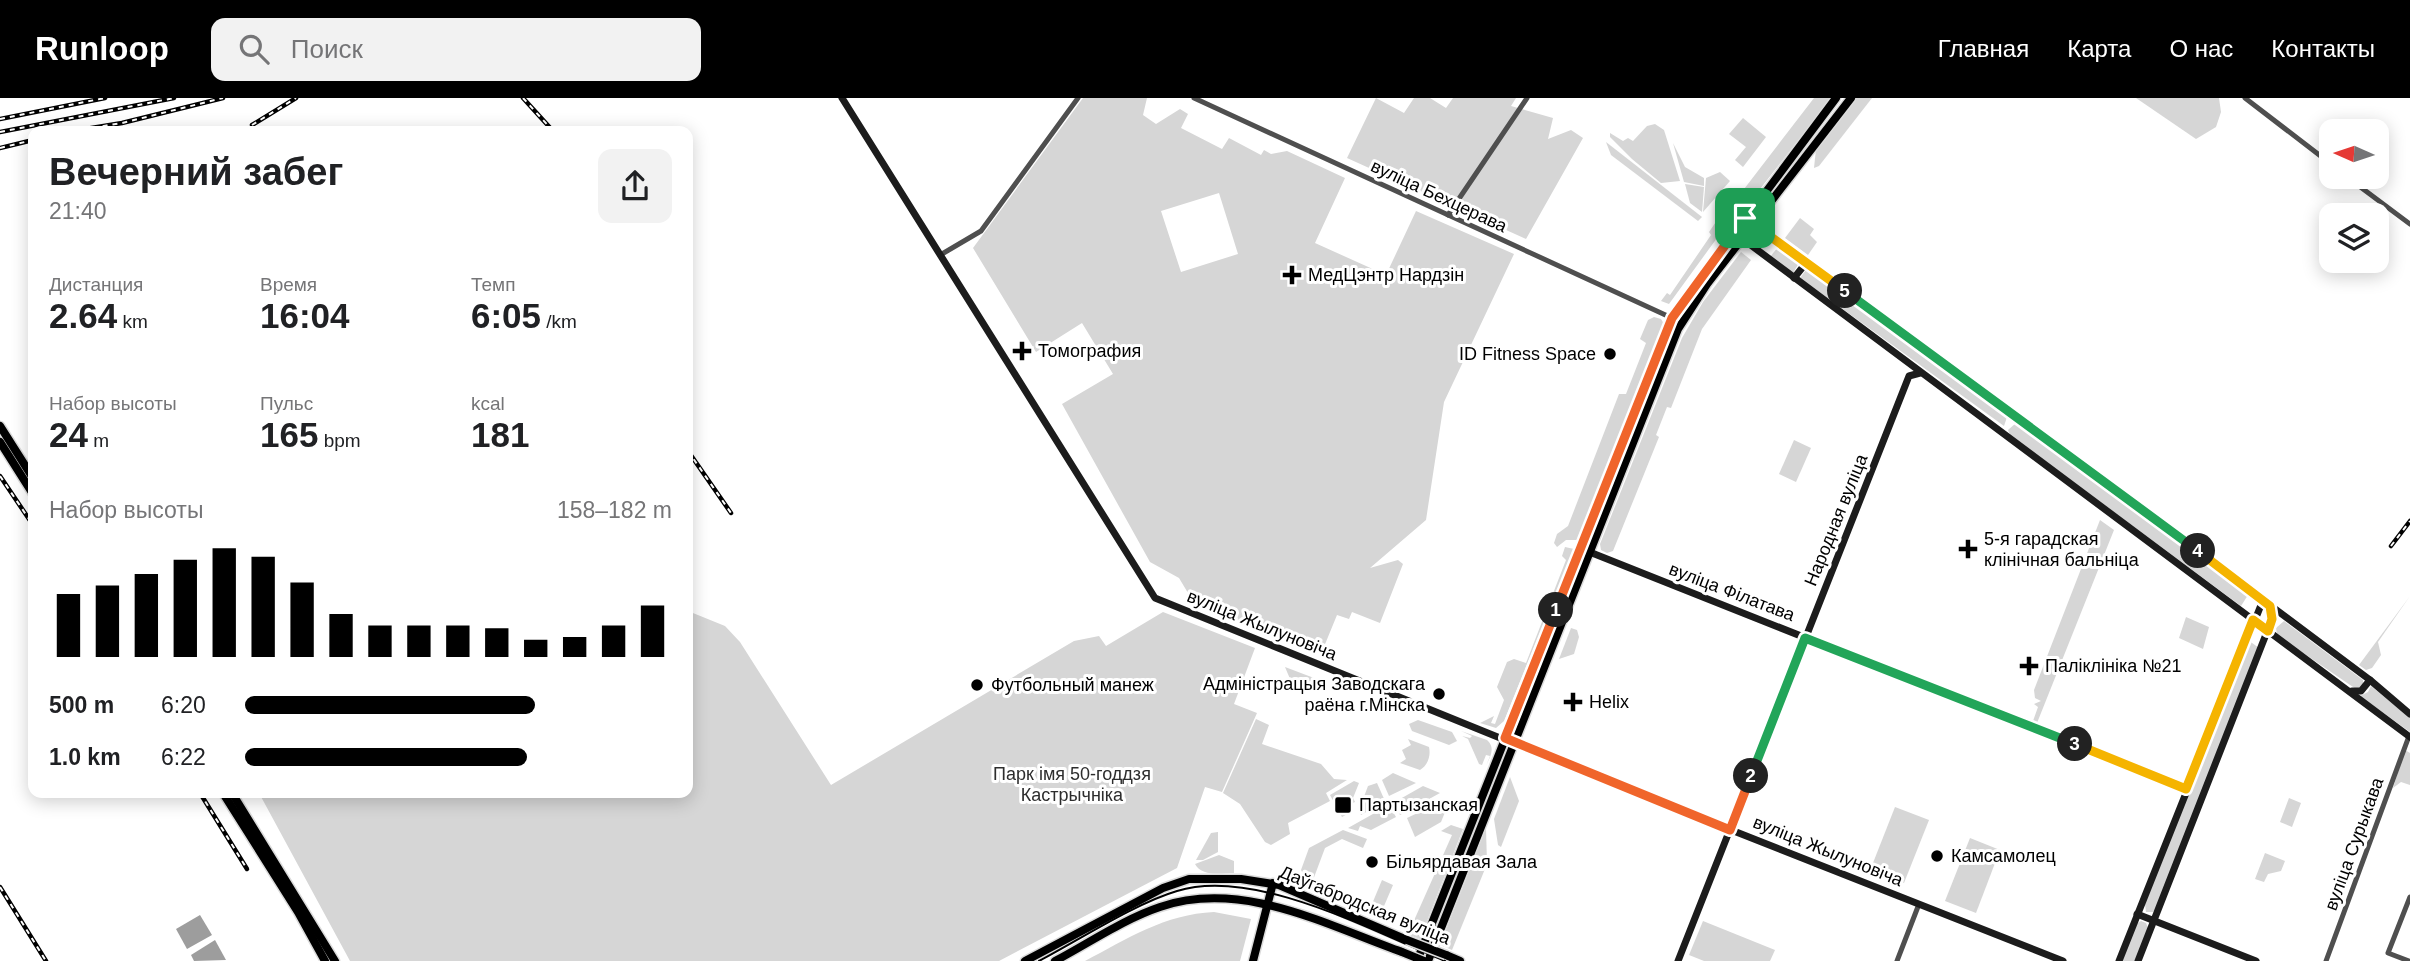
<!DOCTYPE html>
<html lang="ru">
<head>
<meta charset="utf-8">
<style>
	:root { --surface:#fff; --page:#f2f2f2; --text:#202124; --muted:#757577; --accent:#000 }
	body { margin:0; font-family:Helvetica,sans-serif; background:var(--page); color:var(--text); height:100vh; display:flex; flex-direction:column; font-size:26px; white-space:nowrap }
	* { box-sizing:border-box; margin:0 }
	p { font-size:23px; color:var(--muted) }
	.icon { flex:none; width:38px; height:38px; fill:none; stroke:currentColor; stroke-width:2; stroke-linecap:round; stroke-linejoin:round }
	.map { position:relative; flex:1; overflow:hidden }
	.drawer { position:absolute; left:28px; top:28px; width:665px; height:672px; display:flex; flex-direction:column; background:var(--surface); border-radius:14px; box-shadow:0 4px 18px #0003 }
	.drawer>* { flex:none }
	.needle { width:46px; rotate:273deg }
	.tools { position:absolute; left:2319px; top:21px; display:grid; gap:14px }
	.tools a { display:grid; place-items:center; width:70px; height:70px; border-radius:14px; background:var(--surface); box-shadow:0 4px 18px #0003; font-size:35px }
	.pin { position:absolute; display:grid; place-items:center; width:60px; height:60px; color:#fff; margin:-30px; border-radius:14px; box-shadow:0 4px 10px #0006 }
	.km { position:absolute; width:35px; height:35px; margin:-18px; border-radius:50%; background:#222; color:#fff; font-size:19px; line-height:35px; text-align:center }
	.round { display:grid; place-items:center; flex:none; width:74px; height:74px; border-radius:14px; background:var(--page) }
	.head { display:flex; align-items:center; justify-content:space-between; height:119px; padding:0 21px }
	h1 { font-size:38px; font-weight:800; line-height:52px }
	.stats { display:grid; grid-template-columns:repeat(3,1fr); gap:10px; height:119px; padding:7px 21px }
	.stats div { display:grid; align-content:center }
	.stats b { font-size:35px; font-weight:800 }
	.stats small { font-size:19px; font-weight:400 }
	.stats p { font-size:19px }
	.chart { height:196px; padding:14px 21px }
	.chart p { display:flex; justify-content:space-between }
	.chart svg { width:100%; height:126px; margin-top:7px; stroke:var(--accent); stroke-width:6 }
	ul { padding:0 21px; list-style:none; font-size:23px }
	li { display:grid; grid-template-columns:112px 84px 1fr; align-items:center; height:52px }
	li i { height:18px; border-radius:9px; background:var(--accent) }
	header { display:flex; align-items:center; gap:42px; box-sizing:border-box; height:98px; padding:0 35px; background:var(--accent); color:#fff }
	header strong { font-size:33px }
	nav { display:flex; gap:38px; margin-inline-start:auto; font-size:24px }
	.search { width:490px; height:63px; background:var(--page); display:flex; align-items:center; gap:18px; box-sizing:border-box; padding:0 24px; border-radius:14px; color:var(--muted); font-size:26px }
	.map>svg:first-child { display:block }
</style>
</head>
<body>
<header>
<strong>Runloop</strong>
<div class="search"><svg class="icon" aria-label="search" viewBox="0 0 24 24"><circle cx="10" cy="10" r="6"/><path d="M15 15l6 6"/></svg>Поиск</div>
<nav><a>Главная</a><a>Карта</a><a>О нас</a><a>Контакты</a></nav>
</header>
<div class="map">
<svg width="2410" height="863" viewBox="0 0 2410 863">
	<rect width="100%" height="100%" fill="#fff"/>
	<!-- green -->
	<g fill="#d6d6d6" fill-rule="evenodd">
		<path d="M1083 0H1147L1143 17 1156 26 1180 11 1188 16 1181 30 1222 51 1229 40 1261 57 1264 52 1271 56 1287 53 1345 80 1315 145 1386 177 1416 113 1514 156 1444 304 1426 422 1370 470 1398 462 1403 466 1380 525 1352 514 1349 521 1337 517 1321 556 1194 505 1179 480 1150 464 1062 306 1113 276 1082 225 1036 254 973 150ZM1219 95 1238 156 1181 174 1161 113Z"/>
		<path d="M1376 0 1404 15 1414 0H1430L1446 10 1453 0H1516L1511 8 1553 20 1548 41 1571 32 1583 40 1526 141 1347 60Z"/>
		<path d="M1814 0H1831L1746 109 1741 107 1669 206 1661 203 1667 195 1670 197 1711 137 1709 134 1737 93 1741 95Z"/>
		<path d="M1855 0H1872L1819 68 1814 70 1816 51Z"/>
		<path d="M2136 0H2219L2221 14 2216 29 2196 41Z"/>
		<path d="M1743 20 1766 39 1743 69 1735 62 1746 49 1729 36Z"/>
		<path d="M1655 26 1664 32 1680 83 1661 85 1632 61 1610 39V35L1623 43 1628 40 1633 43 1647 28Z"/>
		<path d="M1606 44 1702 119 1698 123 1611 57Z"/>
		<path d="M1673 45 1685 69 1704 80V88L1684 84Z"/>
		<path d="M1720 74 1730 83 1703 114 1706 80Z"/>
		<path d="M1685 86 1704 89 1702 114 1690 105Z"/>
		<path d="M1800 120 1814 131 1810 137 1817 144 1808 157 1785 140Z"/>
		<path d="M1778 149 1799 165 1793 175 1770 159Z"/>
		<path d="M1741 154 1751 162 1702 231 1671 310 1667 309 1656 337 1659 339 1613 453 1607 455 1601 452 1600 446 1682 240 1703 204Z"/>
		<path d="M1806 172 2007 319 2004 328 1800 180Z"/>
		<path d="M1654 219 1661 221 1664 226 1577 442H1566L1557 449 1554 445 1557 436 1568 428 1619 296H1626L1646 245 1640 241 1648 222Z"/>
		<path d="M2016 325 2248 497 2241 508 2010 337 2008 332Z"/>
		<path d="M1794 342 1811 350 1796 384 1779 376Z"/>
		<path d="M2100 422 2114 432 2037 625 2033 623 2038 609 2034 606 2041 603 2035 600 2034 592Z"/>
		<path d="M1565 449 1574 451 1504 623 1496 630 1480 625 1494 618 1491 625 1495 626 1504 602 1497 589 1507 564 1514 561 1526 565 1566 462 1562 458Z"/>
		<path d="M2410 498 2378 544 2381 557 2372 570 2366 572 2359 567Z"/>
		<path d="M688 513 725 528 740 544 831 687 1074 543 1099 538 1106 548 1163 514 1255 550 1234 606 1257 615 1222 694 1205 689 1177 770 999 863H350L259 695H688Z"/>
		<path d="M2186 519 2209 529 2203 551 2179 540Z"/>
		<path d="M2284 523 2363 582V589L2356 591 2277 537 2276 530Z"/>
		<path d="M1571 530 1577 532 1579 539 1574 556 1559 561Z"/>
		<path d="M2248 542 2259 550 2156 810 2153 814H2146L2145 806Z"/>
		<path d="M1285 569 1314 580 1308 594 1293 588Z"/>
		<path d="M2371 588 2410 620V634L2360 598 2368 594Z"/>
		<path d="M1256 621 1269 627 1262 646 1321 666 1334 681 1347 682 1326 695 1330 703 1288 725 1290 736 1271 747 1265 744 1240 706 1223 695Z"/>
		<path d="M1418 622 1452 634 1457 643 1449 647 1412 633 1409 626Z"/>
		<path d="M1461 633 1487 642C1496 650 1490 659 1486 668L1490 658 1486 657 1482 667 1479 666 1468 641 1462 638 1470 640 1472 638Z"/>
		<path d="M1408 641 1429 649C1431 658 1428 667 1420 672L1400 665 1406 661 1402 652 1411 647Z"/>
		<path d="M2405 652 2410 655V687L2401 684 2393 690Z"/>
		<path d="M1393 675 1416 685 1389 698 1382 682Z"/>
		<path d="M1510 679 1519 703 1501 749 1498 747 1494 721Z"/>
		<path d="M1354 683 1359 685 1353 700 1355 704 1350 706 1353 713 1342 719 1330 697Z"/>
		<path d="M1377 685 1385 703 1361 717 1359 712 1368 688Z"/>
		<path d="M1423 688 1440 695 1400 717 1393 705Z"/>
		<path d="M2289 700 2301 705 2292 729 2280 724Z"/>
		<path d="M1447 701 1450 702 1441 724 1415 739 1407 720Z"/>
		<path d="M1389 707 1396 719 1371 732 1360 728 1358 733 1348 730Z"/>
		<path d="M1895 709 1929 722 1904 785 1871 770Z"/>
		<path d="M1451 727 1463 731 1420 841 1409 837 1402 825 1412 827 1452 737 1441 733Z"/>
		<path d="M1486 730 1487 766 1452 852 1440 847Z"/>
		<path d="M1343 732 1367 741 1363 750 1342 741 1325 750 1313 782 1322 786 1320 792 1309 787 1301 772 1309 750Z"/>
		<path d="M1218 734V754L1203 762H1196L1211 735Z"/>
		<path d="M1970 740 2000 752 1976 815 1945 803Z"/>
		<path d="M2265 755 2285 763 2281 773 2268 776 2264 784 2255 781Z"/>
		<path d="M1219 757 1234 763V775C1221 775 1202 779 1195 766Z"/>
		<path d="M1382 782 1393 787 1381 815 1325 793 1327 788 1372 806Z"/>
		<path d="M1214 814 1251 821 1240 863H1085C1127 841 1165 816 1214 814Z"/>
		<path d="M1703 823 1775 852 1770 863H1704L1689 857Z"/>
		<path d="M2141 823 2146 825 2148 830 2135 863H2122L2136 826Z"/>
	</g>
	<!-- water -->
	<g fill="#9d9d9d">
		<path d="M200 817 212 837 187 851 176 831Z"/>
		<path d="M215 842 226 862 194 863 191 857Z"/>
	</g>
	<g fill="none" stroke-linecap="round" stroke-linejoin="round">
		<defs>
			<g id="primary">
				<path d="M0 328 33 380"/>
				<path d="M0 344 33 396"/>
				<path d="M223 695 298 814 325 863"/>
				<path d="M232 695 335 863"/>
				<path d="M1446 857 1460 863"/>
				<path d="M1025 863 1163 790 1189 781H1241L1279 787 1407 842"/>
				<path d="M1055 863C1089 845 1124 821 1160 809 1242 781 1326 827 1402 854"/>
				<path d="M1253 863 1273 785"/>
				<path d="M1417 863 1672 220 1836 0"/>
				<path d="M1428 863 1678 231 1707 186 1851 0"/>
			</g>
		</defs>
		<!-- primary casing -->
		<use href="#primary" stroke="#dbdbdb" stroke-width="11"/>
		<!-- street -->
		<g stroke="#4f4f4f" stroke-width="5">
			<path d="M1194 0 1672 220"/>
			<path d="M2245 0 2331 66"/>
			<path d="M2347 79 2410 126"/>
			<path d="M1448 117 1527 0"/>
			<path d="M942 156 981 133 1078 0"/>
			<path d="M1897 863 1919 806"/>
			<path d="M2326 863 2409 638"/>
			<path d="M2409 863 2388 855 2410 799"/>
		</g>
		<!-- secondary -->
		<g stroke="#1c1c1c" stroke-width="7">
			<path d="M842 0 1155 500 1579 672 2063 863"/>
			<path d="M1752 124 2196 452 2370 582 2410 616"/>
			<path d="M1740 139 2410 639"/>
			<path d="M1794 180 1806 165"/>
			<path d="M1587 453 2186 691"/>
			<path d="M2352 593H2361L2370 582"/>
			<path d="M2137 816 2256 863"/>
			<path d="M1678 863 1909 278 1920 275"/>
			<path d="M2119 863 2263 502"/>
			<path d="M2138 863 2272 521 2271 508"/>
		</g>
		<!-- primary -->
		<use href="#primary" stroke="#000" stroke-width="8"/>
		<!-- tram -->
		<path stroke="#000" stroke-width="2" d="M1039 863C1079 842 1136 805 1177 793 1255 769 1372 833 1445 863"/>
		<defs>
			<g id="rail">
				<path d="M523 0 553 33"/>
				<path d="M0 21 105 0"/>
				<path d="M252 27 296 0"/>
				<path d="M73 33 122 25 223 0"/>
				<path d="M0 34 174 0"/>
				<path d="M0 50 33 42"/>
				<path d="M688 353 731 415"/>
				<path d="M0 378 33 427"/>
				<path d="M2391 448 2410 423"/>
				<path d="M200 695 247 771"/>
				<path d="M0 789 46 863"/>
			</g>
		</defs>
		<!-- rail casing -->
		<use href="#rail" stroke="#000" stroke-width="4.5"/>
		<!-- rail -->
		<use href="#rail" stroke="#fff" stroke-width="2" stroke-dasharray="5" stroke-linecap="butt"/>
		<defs>
			<g id="primary-bridge">
				<path d="M1407 842 1446 857"/>
				<path d="M1402 854 1424 863"/>
			</g>
		</defs>
		<!-- primary-bridge casing -->
		<use href="#primary-bridge" stroke="#dbdbdb" stroke-width="11" stroke-linecap="butt"/>
		<!-- primary-bridge -->
		<use href="#primary-bridge" stroke="#000" stroke-width="8"/>
	</g>
	<g fill="none" stroke-linecap="round" stroke-linejoin="round">
		<defs>
			<path id="split-1" d="M1556 512 1672 220 1745 120"/>
			<path id="split-2" d="M1556 512 1505 640 1730 732 1751 678"/>
			<path id="split-3" d="M1751 678 1805 540 2075 646"/>
			<path id="split-4" d="M2075 646 2186 691 2253 522 2268 533 2272 521 2270 508 2198 453"/>
			<path id="split-5" d="M1845 193 2198 453"/>
			<path id="split-6" d="M1745 120 1845 193"/>
		</defs>
		<!-- split-1 casing -->
		<use href="#split-1" stroke="#fff" stroke-width="14"/>
		<!-- split-2 casing -->
		<use href="#split-2" stroke="#fff" stroke-width="14"/>
		<!-- split-3 casing -->
		<use href="#split-3" stroke="#fff" stroke-width="14"/>
		<!-- split-4 casing -->
		<use href="#split-4" stroke="#fff" stroke-width="14"/>
		<!-- split-5 casing -->
		<use href="#split-5" stroke="#fff" stroke-width="14"/>
		<!-- split-6 casing -->
		<use href="#split-6" stroke="#fff" stroke-width="14"/>
		<!-- split-1 -->
		<use href="#split-1" stroke="#f0652b" stroke-width="9"/>
		<!-- split-2 -->
		<use href="#split-2" stroke="#f0652b" stroke-width="9"/>
		<!-- split-3 -->
		<use href="#split-3" stroke="#22a559" stroke-width="9"/>
		<!-- split-4 -->
		<use href="#split-4" stroke="#f5b400" stroke-width="9"/>
		<!-- split-5 -->
		<use href="#split-5" stroke="#22a559" stroke-width="9"/>
		<!-- split-6 -->
		<use href="#split-6" stroke="#f5b400" stroke-width="9"/>
	</g>
	<!-- markers -->
	<g fill="#000" stroke="#fff" stroke-width="2.5">
		<path d="M1288.5 166.5h7v7h7v7h-7v7h-7v-7h-7v-7h7z"/>
		<path d="M1018.5 242.5h7v7h7v7h-7v7h-7v-7h-7v-7h7z"/>
		<circle cx="1610" cy="256" r="7"/>
		<path d="M1964.5 440.5h7v7h7v7h-7v7h-7v-7h-7v-7h7z"/>
		<path d="M2025.5 557.5h7v7h7v7h-7v7h-7v-7h-7v-7h7z"/>
		<circle cx="977" cy="587" r="7"/>
		<circle cx="1439" cy="596" r="7"/>
		<path d="M1569.5 593.5h7v7h7v7h-7v7h-7v-7h-7v-7h7z"/>
		<rect x="1334" y="698" width="18" height="18" rx="3.5"/>
		<circle cx="1937" cy="758" r="7"/>
		<circle cx="1372" cy="764" r="7"/>
	</g>
	<g text-anchor="middle" stroke-width="6" stroke-linejoin="round" paint-order="stroke">
		<!-- street labels -->
		<g font-size="18" fill="#000" stroke="#fff">
			<text transform="translate(1439 98) rotate(25)" y="6">вуліца Бехцерава</text>
			<text transform="translate(1836 422) rotate(-68)" y="6">Народная вуліца</text>
			<text transform="translate(1732 494) rotate(21)" y="6">вуліца Філатава</text>
			<text transform="translate(1262 527) rotate(22)" y="6">вуліца Жылуновіча</text>
			<text transform="translate(2354 746) rotate(-70)" y="6">вуліца Сурыкава</text>
			<text transform="translate(1828 753) rotate(22)" y="6">вуліца Жылуновіча</text>
			<text transform="translate(1365 807) rotate(22)" y="6">Даўгабродская вуліца</text>
		</g>
		<!-- poi labels -->
		<g font-size="18" fill="#000" stroke="#fff" text-anchor="start">
			<text x="1308" y="183">МедЦэнтр Нардзін</text>
			<text x="1038" y="259">Томография</text>
			<text x="1596" y="262" text-anchor="end">ID Fitness Space</text>
			<text x="1984" y="447">5-я гарадская<tspan x="1984" dy="21">клінічная бальніца</tspan></text>
			<text x="2045" y="574">Паліклініка №21</text>
			<text x="1425" y="592" text-anchor="end">Адміністрацыя Заводскага<tspan x="1425" dy="21">раёна г.Мінска</tspan></text>
			<text x="991" y="593">Футбольный манеж</text>
			<text x="1589" y="610">Helix</text>
			<text x="1359" y="713">Партызанская</text>
			<text x="1951" y="764">Камсамолец</text>
			<text x="1386" y="770">Більярдавая Зала</text>
		</g>
		<!-- park labels -->
		<g font-size="18" fill="#2d2d2d" stroke="#fff">
			<text x="1072" y="682">Парк імя 50-годдзя<tspan x="1072" dy="21">Кастрычніка</tspan></text>
		</g>
	</g>
</svg>
<div class="tools">
<a><svg class="needle" viewBox="-14 -14 28 28"><path d="M0-13l5 13h-10z" fill="#e53935"/><path d="M0 13l5-13h-10z" fill="#757577"/></svg></a>
<a><svg class="icon" aria-label="layers" viewBox="0 0 24 24"><path d="M12 4l9 5-9 5-9-5zM3 14l9 5 9-5"/></svg></a>
</div>
<div class="pin" style="left:1745px;top:120px;background:#1e9e55"><svg class="icon" aria-label="arrive" viewBox="0 0 24 24"><path d="M6 21V4h12l-3 4 3 4H6"/></svg></div>
<b class="km" style="left:1556px;top:512px">1</b>
<b class="km" style="left:1751px;top:678px">2</b>
<b class="km" style="left:2075px;top:646px">3</b>
<b class="km" style="left:2198px;top:453px">4</b>
<b class="km" style="left:1845px;top:193px">5</b>
<section class="drawer">
<div class="head"><div><h1>Вечерний забег</h1><p>21:40</p></div><a class="round"><svg class="icon" aria-label="share" viewBox="0 0 24 24"><path d="M12 15V3M7 8l5-5 5 5M5 13v7h14v-7"/></svg></a></div>
<div class="stats">
<div><p>Дистанция</p><b>2.64<small> km</small></b></div>
<div><p>Время</p><b>16:04</b></div>
<div><p>Темп</p><b>6:05<small> /km</small></b></div>
</div>
<div class="stats">
<div><p>Набор высоты</p><b>24<small> m</small></b></div>
<div><p>Пульс</p><b>165<small> bpm</small></b></div>
<div><p>kcal</p><b>181</b></div>
</div>
<div class="chart"><p><span>Набор высоты</span>158–182 m</p>
<svg viewBox="0 0 160 44" preserveAspectRatio="none"><path d="M5 44V22M15 44V19M25 44V15M35 44V10M45 44V6M55 44V9M65 44V18M75 44V29M85 44V33M95 44V33M105 44V33M115 44V34M125 44V38M135 44V37M145 44V33M155 44V26"/></svg>
</div>
<ul>
<li><b>500 m</b>6:20<i style="width:68%"></i></li>
<li><b>1.0 km</b>6:22<i style="width:66%"></i></li>
</ul>
</section>
</div>
</body>
</html>
